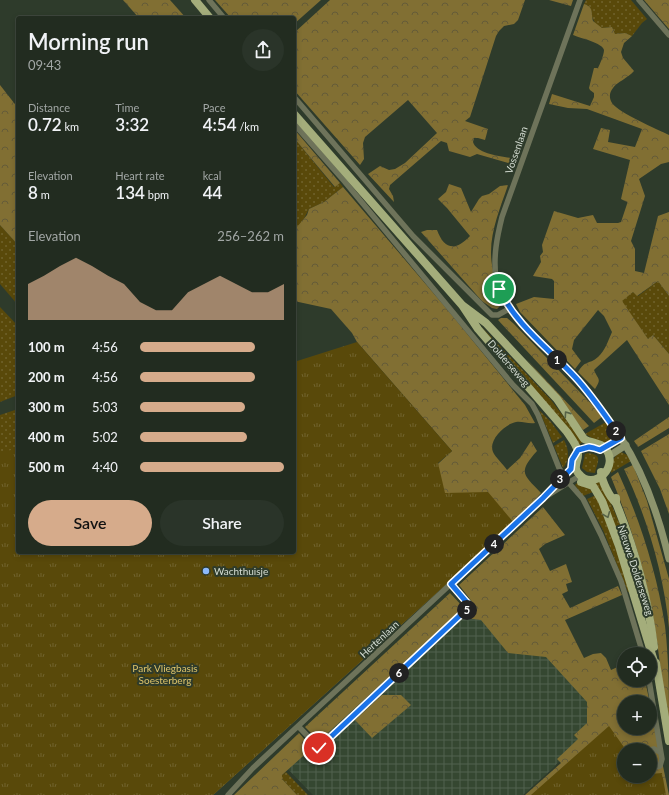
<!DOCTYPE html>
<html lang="en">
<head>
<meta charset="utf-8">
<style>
	:root { --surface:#222c20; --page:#2a3429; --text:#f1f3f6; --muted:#a2a7a5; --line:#3f483e; --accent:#d6ab8b }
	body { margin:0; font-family:Lato,sans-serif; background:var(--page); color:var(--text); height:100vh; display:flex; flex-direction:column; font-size:15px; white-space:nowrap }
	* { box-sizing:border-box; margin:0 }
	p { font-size:13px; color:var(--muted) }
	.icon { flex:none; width:22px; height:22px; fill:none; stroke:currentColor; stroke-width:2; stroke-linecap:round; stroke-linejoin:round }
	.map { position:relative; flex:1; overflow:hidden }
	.drawer { position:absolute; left:16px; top:16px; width:280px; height:538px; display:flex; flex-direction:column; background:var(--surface); border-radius:4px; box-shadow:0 2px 6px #0003,0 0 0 1px var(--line) }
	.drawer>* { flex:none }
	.fabs { position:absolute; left:617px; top:647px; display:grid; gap:8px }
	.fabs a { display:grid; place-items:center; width:40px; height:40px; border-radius:50%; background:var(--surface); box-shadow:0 2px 6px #0003,0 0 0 1px var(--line); font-size:20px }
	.pin { position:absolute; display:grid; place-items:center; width:34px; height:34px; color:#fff; margin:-17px; border:2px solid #fff; border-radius:50%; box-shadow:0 1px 4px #0007 }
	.km { position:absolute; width:20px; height:20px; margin:-10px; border-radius:50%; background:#222; color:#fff; font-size:11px; line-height:20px; text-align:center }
	.round { display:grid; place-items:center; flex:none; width:42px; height:42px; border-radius:21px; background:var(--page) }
	.overview { display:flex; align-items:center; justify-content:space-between; height:68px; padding:0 12px }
	h1 { font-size:22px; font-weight:600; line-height:30px }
	.metrics { display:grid; grid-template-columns:repeat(3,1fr); gap:6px; height:68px; padding:4px 12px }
	.metrics div { display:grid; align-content:center }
	.metrics b { font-size:17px; font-weight:600 }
	.metrics small { font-size:11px; font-weight:400 }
	.metrics p { font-size:11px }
	.chart { height:112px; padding:8px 12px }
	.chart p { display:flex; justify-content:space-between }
	.chart svg { width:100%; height:72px; margin-top:4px; fill:var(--accent); opacity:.7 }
	.button { display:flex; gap:8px; margin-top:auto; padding:8px 12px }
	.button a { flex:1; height:46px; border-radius:24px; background:var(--accent); color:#111; font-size:16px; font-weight:600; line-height:46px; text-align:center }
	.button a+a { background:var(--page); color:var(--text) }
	ul { padding:0 12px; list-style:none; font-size:13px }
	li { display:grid; grid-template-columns:64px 48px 1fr; align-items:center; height:30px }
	li i { height:10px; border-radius:5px; background:var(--accent) }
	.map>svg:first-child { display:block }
</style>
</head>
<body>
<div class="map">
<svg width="669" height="795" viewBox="0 0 669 795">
	<defs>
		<pattern id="industrial-grid" width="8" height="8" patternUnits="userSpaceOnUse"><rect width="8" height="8" fill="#354731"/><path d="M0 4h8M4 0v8" fill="none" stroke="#51614e"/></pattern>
		<pattern id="grass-dots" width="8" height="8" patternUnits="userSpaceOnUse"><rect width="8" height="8" fill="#59490a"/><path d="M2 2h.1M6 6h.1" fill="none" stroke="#70632d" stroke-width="1.8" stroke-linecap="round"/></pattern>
		<pattern id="forest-crowns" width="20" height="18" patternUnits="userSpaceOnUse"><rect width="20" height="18" fill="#816f33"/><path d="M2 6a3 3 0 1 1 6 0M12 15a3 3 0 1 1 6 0" fill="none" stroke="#645b38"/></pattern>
		<pattern id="park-tufts" width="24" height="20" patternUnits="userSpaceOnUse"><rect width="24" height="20" fill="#59490a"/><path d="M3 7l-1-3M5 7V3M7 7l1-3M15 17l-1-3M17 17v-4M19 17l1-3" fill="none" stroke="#70632d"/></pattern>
	</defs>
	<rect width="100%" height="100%" fill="#2e3b2b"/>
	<!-- industrial -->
	<path fill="url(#industrial-grid)" d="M482 587 589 701 590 727 553 768 523 795H313L283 764Z"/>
	<!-- grass -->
	<g fill="url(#grass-dots)">
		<path d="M586 0H631L647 19 642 23 632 36 625 33 615 34 612 27 602 28C599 26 595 24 593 19 590 12 594 7 584 4Z"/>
		<path d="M294 138 334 187 340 183 343 187 324 202 309 209 297 232 294 233Z"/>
		<path d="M0 225 18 245V305L0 284Z"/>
		<path d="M658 281 669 296V354L653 335 648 339 621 301 633 292 638 296Z"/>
		<path d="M0 307 18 326V395L0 402Z"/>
		<path d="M480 325 551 400 583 442 578 445 537 393Z"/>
		<path d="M18 409V460L0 466V415Z"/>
		<path d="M539 410 551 422 562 437 553 443Z"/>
		<path d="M606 422 615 434 608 443H601L585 434Z"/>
		<path d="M564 440C569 449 570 460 563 468L554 446Z"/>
		<path d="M621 452 627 455 631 461 611 473C611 464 613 456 621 452Z"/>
		<path d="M588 453C604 455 597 463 595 473L587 472 582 468 585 454Z"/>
		<path d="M601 481C617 518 640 564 642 604L619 538 594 484Z"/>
		<path d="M577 483 588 487 593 492 583 496 575 485Z"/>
		<path d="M596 495 609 529 631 593 628 592 603 530 587 499Z"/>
		<path d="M286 772 308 795H297L282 779V775Z"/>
	</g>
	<!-- forest -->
	<g fill="url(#forest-crowns)" fill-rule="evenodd">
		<path d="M123 0H170L186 18H139Z"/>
		<path d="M215 0H321L294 24V18H231Z"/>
		<path d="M330 0H525L518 20 514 24 504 26 499 31 496 36 470 117 465 121 488 129 485 140 478 138H474L473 142C477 155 506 157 518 159L515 165 477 154 470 157 449 151 447 143 441 141 390 185 389 189 393 196 394 202 368 174 380 166 389 170 395 169 405 163 437 133 408 100 365 137 363 143 364 159 360 165 294 90V33Z"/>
		<path d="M549 0H573L571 6Z"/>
		<path d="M644 0H669V29Z"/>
		<path d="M584 4C594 7 591 13 593 21L602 28 612 27 615 34 625 33 632 36 624 43 621 52 623 58 634 71C628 78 617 82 613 88 609 93 609 98 612 103 619 113 657 129 669 135V162L661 164 639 179 645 196 631 241 635 249V271L644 273 658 216 669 212V296L658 281 637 296 633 292 622 301 648 339 653 335 669 354V405L627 340 596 368 594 370C598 380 602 378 595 389L578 372C586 359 589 365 598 357 605 351 608 341 612 332L604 316 598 310 574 340 572 349 581 361 575 369 520 312 516 304 534 297 554 299V281L552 279 533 276 541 262 540 256 543 252 542 245 554 211 578 218 593 215 597 223H618L621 222 627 204V202L621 199 630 160 593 149 601 128 610 130 608 142 635 147 642 129 587 109 568 108 549 104 552 94 590 106 594 97V93L590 90 589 88 594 68H598C600 64 604 55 604 50 603 43 580 38 573 35Z"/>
		<path d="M0 85 18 108V245L0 225Z"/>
		<path d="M294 129 340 183 335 187 294 138Z"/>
		<path d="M449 184 461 188 471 212 479 199 482 196 489 194 500 186 508 185C499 212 486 240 493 270 495 280 499 290 502 300V304L497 309 492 308 482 301 421 232 427 230H437C444 249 455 252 470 236L447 208 438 199 446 192Z"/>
		<path d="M343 187 446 308 525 405 535 423C528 424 522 421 516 422 505 424 488 440 493 452 495 457 504 465 507 470L520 458 531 441 537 451C517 473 524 475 541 493L514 523 213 795 354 541 452 451 357 342 352 333 331 309 294 301V233L297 232V227L307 215 309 209 324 202Z"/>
		<path d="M501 318H507L514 324 603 416 594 423 498 320Z"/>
		<path d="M526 359 589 426 583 430 552 389Z"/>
		<path d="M669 417V428L638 447 634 441Z"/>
		<path d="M669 434V514L660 489 641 451Z"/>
		<path d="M633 465 647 501 669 579V628C664 575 647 517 624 469Z"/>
		<path d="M618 472C640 520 657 573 665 626 669 660 669 695 669 729 662 688 659 646 651 605 642 561 628 518 611 477Z"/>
		<path d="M543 507 565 535 545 544 539 549 550 571 566 564 572 582 566 584 568 591 562 594 570 608 618 586 622 595 565 620 584 658 593 654 601 653 606 658 611 670 624 664V680H645L669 795H525L561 763 557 759 578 739 574 735 587 723V702L546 657 508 653 481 620 466 618 477 608 459 585ZM624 702H650V728H624ZM624 750H650V776H624Z"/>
		<path d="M450 593 464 608 319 741 305 727Z"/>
		<path d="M382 695H401L411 705 372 738 355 720Z"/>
		<path d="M299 733 312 748 282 775V779L297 795H234Z"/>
	</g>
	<!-- park -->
	<g fill="url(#park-tufts)">
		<path d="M357 342 452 451 438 463 445 493 488 492 514 523 213 795H0V453L18 448V552H294V362Z"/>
		<path d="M609 726 626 750H624V776H650V774L662 773 666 795H531Z"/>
	</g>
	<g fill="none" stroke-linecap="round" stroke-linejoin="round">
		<!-- minor -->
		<g stroke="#6e735a" stroke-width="5.5">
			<path d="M209 0 224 18"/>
			<path d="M580 0 502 217C497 237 493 257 496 278 501 316 550 351 575 377 592 395 607 417 621 438"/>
			<path d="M639 0 669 35"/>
			<path d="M294 97 413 236 492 315H498L509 309"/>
			<path d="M294 124 345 182 513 385 532 404 538 415 559 468 568 482 583 499 601 535 621 581 643 654"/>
			<path d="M547 496 576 478"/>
			<path d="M649 680 662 759 660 766 650 768"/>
			<path d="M299 727 319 748 470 607 451 584"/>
			<path d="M650 750 654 749 660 752"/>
			<path d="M228 795 253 768 543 498 571 469"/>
		</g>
		<!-- secondary -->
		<g stroke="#8d946d" stroke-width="7">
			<path d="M605 448 621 438C645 475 659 517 669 559"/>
			<path d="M609 456 626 445"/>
		</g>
		<!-- primary -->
		<g stroke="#a4ad7b" stroke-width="8">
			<path d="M195 0 210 18"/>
			<path d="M294 114 462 305 478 329 567 432C571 438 578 446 578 453 579 461 572 467 579 474 593 492 622 466 604 447 598 442 590 443 584 439L557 399 486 323 462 305"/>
			<path d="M601 472C602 482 609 496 616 503"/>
			<path d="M581 482 593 486 602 501 619 546 656 668"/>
			<path d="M616 498V503C635 549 648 598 654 647"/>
			<path d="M656 663 669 741"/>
		</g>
	</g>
	<!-- one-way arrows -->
	<defs><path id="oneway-chevron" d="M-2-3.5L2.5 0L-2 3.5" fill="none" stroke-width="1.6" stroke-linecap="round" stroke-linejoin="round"/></defs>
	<g stroke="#576347">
		<use href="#oneway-chevron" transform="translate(567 414) rotate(-125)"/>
		<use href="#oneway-chevron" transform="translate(607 515) rotate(68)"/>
	</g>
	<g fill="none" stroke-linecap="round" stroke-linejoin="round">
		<defs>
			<path id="route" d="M319 748 470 606 451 584 543 498 571 469 572 460 578 450 589 447 594 448 600 450 621 438C607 418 591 394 575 377 548 348 516 325 499 289"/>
		</defs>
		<!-- route casing -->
		<use href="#route" stroke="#fff" stroke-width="8"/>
		<!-- route -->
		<use href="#route" stroke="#1a73e8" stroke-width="5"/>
	</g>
	<!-- markers -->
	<circle fill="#8cb9fc" stroke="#2e3b2b" stroke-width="1.5" cx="206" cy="571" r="4"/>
	<g text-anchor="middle" stroke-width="4" stroke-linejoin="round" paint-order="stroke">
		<!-- street labels -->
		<g font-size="10" fill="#d5ddd3" stroke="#2e3b2b">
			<text transform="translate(516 150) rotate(-71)" y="4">Vossenlaan</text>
			<text transform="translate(509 363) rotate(49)" y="4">Dolderseweg</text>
			<text transform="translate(636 570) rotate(72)" y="4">Nieuwe Dolderseweg</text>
			<text transform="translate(379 639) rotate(-43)" y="4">Hertenlaan</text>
		</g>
		<!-- poi labels -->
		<g font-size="10" fill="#d5ddd3" stroke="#2e3b2b" text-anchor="start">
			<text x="214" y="575">Wachthuisje</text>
		</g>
		<!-- park labels -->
		<g font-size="10" fill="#ddc36a" stroke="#2e3b2b">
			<text x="165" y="672">Park Vliegbasis<tspan x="165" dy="12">Soesterberg</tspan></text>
		</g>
	</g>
</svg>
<div class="fabs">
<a><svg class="icon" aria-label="locate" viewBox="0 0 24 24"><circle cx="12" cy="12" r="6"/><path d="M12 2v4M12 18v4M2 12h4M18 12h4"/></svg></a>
<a>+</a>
<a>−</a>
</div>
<div class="pin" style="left:499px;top:289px;background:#1e9e55"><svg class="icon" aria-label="arrive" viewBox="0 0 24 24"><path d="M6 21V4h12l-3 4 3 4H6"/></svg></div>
<div class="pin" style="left:319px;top:748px;background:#d93025"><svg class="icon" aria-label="check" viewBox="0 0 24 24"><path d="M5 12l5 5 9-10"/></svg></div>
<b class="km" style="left:557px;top:360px">1</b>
<b class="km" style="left:616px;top:431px">2</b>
<b class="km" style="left:560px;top:479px">3</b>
<b class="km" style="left:494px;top:544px">4</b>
<b class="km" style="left:467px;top:610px">5</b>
<b class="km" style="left:399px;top:673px">6</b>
<section class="drawer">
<div class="overview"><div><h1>Morning run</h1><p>09:43</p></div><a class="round"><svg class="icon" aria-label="share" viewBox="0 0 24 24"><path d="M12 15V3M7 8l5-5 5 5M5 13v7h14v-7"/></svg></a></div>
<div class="metrics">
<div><p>Distance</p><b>0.72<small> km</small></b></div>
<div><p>Time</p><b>3:32</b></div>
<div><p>Pace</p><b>4:54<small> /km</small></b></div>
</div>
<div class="metrics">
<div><p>Elevation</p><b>8<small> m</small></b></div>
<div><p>Heart rate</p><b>134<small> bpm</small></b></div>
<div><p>kcal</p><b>44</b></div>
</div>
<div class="chart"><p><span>Elevation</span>256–262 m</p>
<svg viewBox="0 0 160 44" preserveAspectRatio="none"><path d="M0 44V22L10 17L20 11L30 6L40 11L50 17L60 22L70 33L80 38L90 38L100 27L110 22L120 17L130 22L140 27L150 27L160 22V44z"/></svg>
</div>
<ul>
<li><b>100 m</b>4:56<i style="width:80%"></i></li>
<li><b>200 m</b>4:56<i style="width:80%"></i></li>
<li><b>300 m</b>5:03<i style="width:73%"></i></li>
<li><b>400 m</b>5:02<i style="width:74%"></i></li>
<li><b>500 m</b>4:40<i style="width:100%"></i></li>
</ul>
<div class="button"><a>Save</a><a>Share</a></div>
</section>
</div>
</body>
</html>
